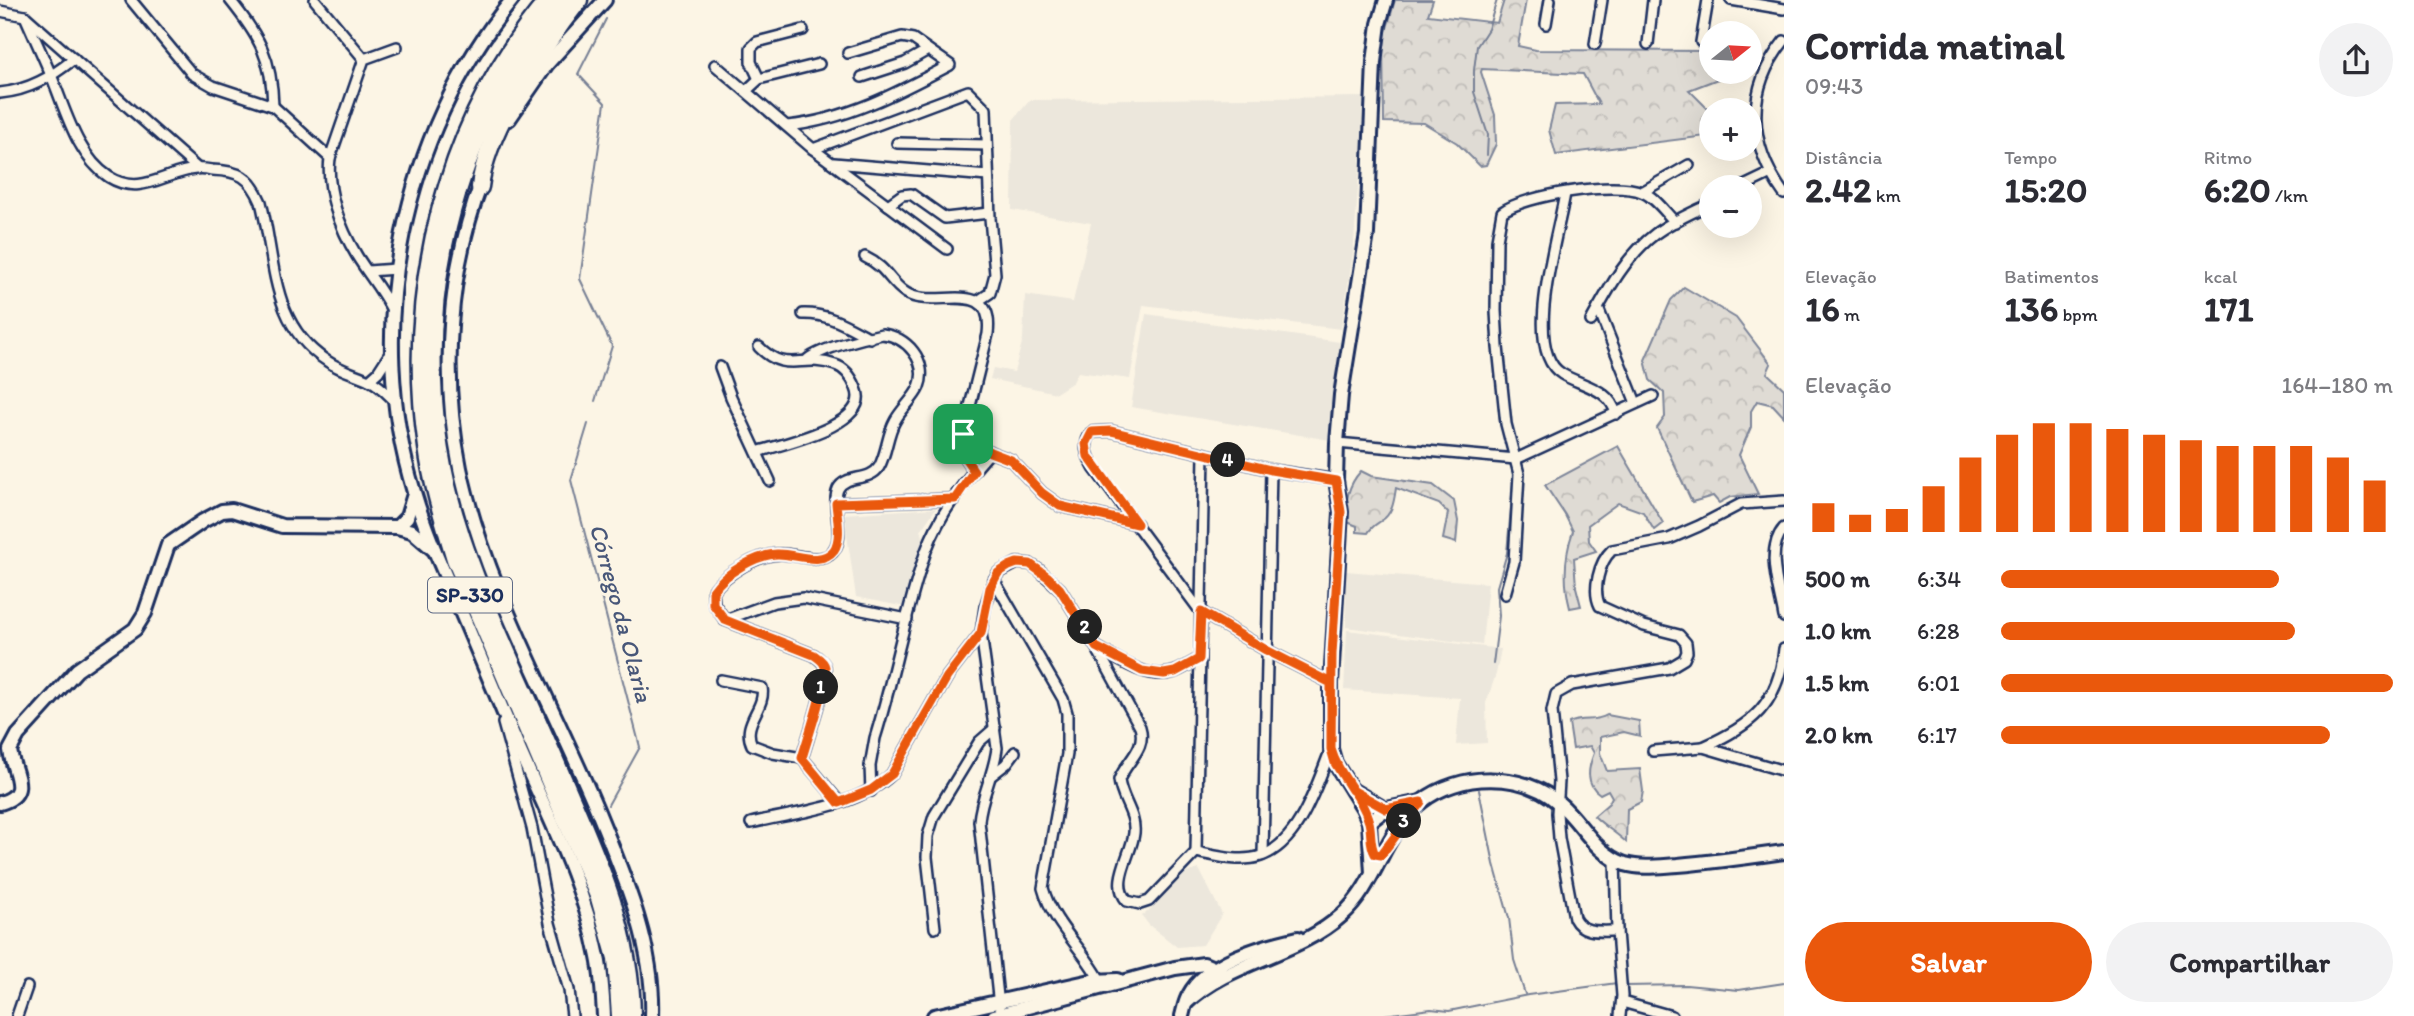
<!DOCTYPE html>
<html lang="pt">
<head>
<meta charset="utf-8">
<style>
	:root { --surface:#fff; --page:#f2f2f3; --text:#2b2b33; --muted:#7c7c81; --accent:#ea580c }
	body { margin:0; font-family:Itim,sans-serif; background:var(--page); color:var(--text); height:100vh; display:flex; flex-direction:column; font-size:26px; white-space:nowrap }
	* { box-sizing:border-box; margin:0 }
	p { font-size:23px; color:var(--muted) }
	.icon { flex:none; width:38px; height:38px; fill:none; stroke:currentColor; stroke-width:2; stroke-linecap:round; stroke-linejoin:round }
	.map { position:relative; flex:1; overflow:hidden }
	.drawer { display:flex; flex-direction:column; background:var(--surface); width:630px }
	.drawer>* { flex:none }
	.needle { width:46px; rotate:72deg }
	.controls { position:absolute; left:1699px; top:21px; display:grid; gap:14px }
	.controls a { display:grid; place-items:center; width:63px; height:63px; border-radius:50%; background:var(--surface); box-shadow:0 7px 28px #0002; font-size:35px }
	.pin { position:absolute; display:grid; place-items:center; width:60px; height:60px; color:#fff; margin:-30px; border-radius:14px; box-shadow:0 4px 10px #0006 }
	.km { position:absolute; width:35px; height:35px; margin:-18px; border-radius:50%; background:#222; color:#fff; font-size:19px; line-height:35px; text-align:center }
	.round { display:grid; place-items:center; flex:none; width:74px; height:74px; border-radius:37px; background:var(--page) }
	.overview { display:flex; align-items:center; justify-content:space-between; height:119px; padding:0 21px }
	h1 { font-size:38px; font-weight:700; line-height:52px }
	.metrics { display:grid; grid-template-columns:repeat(3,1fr); gap:10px; height:119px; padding:7px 21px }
	.metrics div { display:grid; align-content:center }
	.metrics b { font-size:35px; font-weight:700 }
	.metrics small { font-size:19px; font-weight:400 }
	.metrics p { font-size:19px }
	.chart { height:196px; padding:14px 21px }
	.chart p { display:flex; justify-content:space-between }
	.chart svg { width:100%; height:126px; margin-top:7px; stroke:var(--accent); stroke-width:6 }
	.cta { display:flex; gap:14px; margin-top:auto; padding:14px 21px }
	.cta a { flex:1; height:80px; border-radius:42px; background:var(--accent); color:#fff; font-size:28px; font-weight:700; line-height:80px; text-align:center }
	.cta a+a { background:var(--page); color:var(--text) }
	ul { padding:0 21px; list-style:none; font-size:23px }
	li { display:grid; grid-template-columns:112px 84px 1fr; align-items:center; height:52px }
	li i { height:18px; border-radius:9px; background:var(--accent) }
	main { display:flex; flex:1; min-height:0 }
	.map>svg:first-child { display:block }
</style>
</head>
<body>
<main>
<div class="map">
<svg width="1784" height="1016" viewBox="0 0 1784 1016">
	<defs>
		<pattern id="forest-crowns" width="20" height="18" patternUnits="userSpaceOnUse" patternTransform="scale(1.75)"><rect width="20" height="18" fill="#dfdbd4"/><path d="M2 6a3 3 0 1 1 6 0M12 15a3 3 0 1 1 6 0" fill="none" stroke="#bfbcb8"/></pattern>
	</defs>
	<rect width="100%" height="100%" fill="#fcf5e5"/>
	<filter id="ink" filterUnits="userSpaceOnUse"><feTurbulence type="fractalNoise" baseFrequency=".0143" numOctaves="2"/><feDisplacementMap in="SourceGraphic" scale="14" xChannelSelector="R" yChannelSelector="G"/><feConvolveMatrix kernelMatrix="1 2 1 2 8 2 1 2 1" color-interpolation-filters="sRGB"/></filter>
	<g filter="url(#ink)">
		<!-- built -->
		<g fill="#ece7dc">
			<path d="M1365 97 1353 254 1341 329 1143 305 1130 379 1078 372 1073 382 1056 393 990 379 993 368 1014 372 1023 339 1025 295 1073 302 1091 223 1012 210 1013 120 1030 100Z"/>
			<path d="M1146 314 1340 342 1330 440 1131 407Z"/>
			<path d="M936 508 921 530 925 543 905 607 856 597 844 514Z"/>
			<path d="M1346 571 1488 583 1482 645 1346 627Z"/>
			<path d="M1347 630 1501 649 1496 674 1486 703 1487 743 1456 745 1460 698 1344 690Z"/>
			<path d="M1199 869 1222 914 1203 945 1177 947 1149 925 1142 916 1156 905 1171 883 1180 875Z"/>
		</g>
		<!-- forest -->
		<g fill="url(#forest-crowns)" stroke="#7d8599" stroke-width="2">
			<path d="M1395 0H1433L1428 15 1497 23 1504 0H1526L1518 46 1536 50 1711 51 1712 72H1736L1689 90 1711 112V147L1706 136 1556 155 1549 130 1555 105 1599 104 1583 74 1482 69 1481 72 1495 115 1496 144 1486 165 1480 166 1457 143 1424 123 1384 122 1383 42Z"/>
			<path d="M1684 287 1736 318 1771 364 1767 373 1784 389V417L1773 405 1757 401 1751 411V427L1739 455 1758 494 1730 497 1719 503 1713 496 1692 502 1657 428 1665 417 1664 393 1650 380 1645 360 1671 300Z"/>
			<path d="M1618 446 1663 523 1654 530 1643 512 1618 503 1588 525 1589 541 1596 551 1574 558 1576 587 1581 606 1570 608C1563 581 1564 557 1573 531L1565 515 1545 485Z"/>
			<path d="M1361 471 1371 476 1433 485 1454 501 1458 521 1456 543 1443 539 1448 513 1439 504 1396 488C1394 501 1393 513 1381 521 1375 525 1372 526 1368 533L1357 532V526L1345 521C1346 501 1347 486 1361 471Z"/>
			<path d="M1607 715 1639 721 1640 736 1624 732 1600 737V753L1607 771 1640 769 1643 791 1641 802 1627 809 1626 842C1615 832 1604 826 1594 816L1609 803 1612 797 1608 790 1600 794C1585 784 1588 768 1594 753L1590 746 1573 749 1569 723C1582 716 1594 723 1607 715Z"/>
		</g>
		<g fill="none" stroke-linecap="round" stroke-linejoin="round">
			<!-- stream -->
			<g stroke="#767f94" stroke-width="2">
				<path d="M1487 155 1488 135 1474 92V70L1477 46 1488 29 1497 0"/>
				<path d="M595 401 612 346 580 279 605 103 578 74 606 19"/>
				<path d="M588 424 571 480 640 747 608 805"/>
				<path d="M1493 664 1499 616 1497 587 1507 553 1514 473"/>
				<path d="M1479 790 1494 864 1509 918 1514 960 1525 994"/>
				<path d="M1625 986 1686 985 1739 990 1784 983"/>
				<path d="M1376 1016 1431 1009 1449 1011 1528 995 1617 983"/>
			</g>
			<defs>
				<g id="street">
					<path d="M131 0 192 74 213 86 273 106 330 158C326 191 340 228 357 256 368 274 382 290 392 310"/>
					<path d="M230 0C259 36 272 58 273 106"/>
					<path d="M315 0 364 59"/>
					<path d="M1731 0 1784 9"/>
					<path d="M0 11 25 16 197 168"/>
					<path d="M25 16C34 37 44 58 53 80 66 112 78 157 109 177 141 197 165 172 196 169 201 168 207 169 212 170 239 171 250 176 261 202 276 261 270 324 327 361 341 371 357 374 371 381 381 386 388 395 396 402"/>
					<path d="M1546 24 1550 0"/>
					<path d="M1784 41C1745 90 1748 144 1784 194"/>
					<path d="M1701 42 1708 0"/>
					<path d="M1595 44 1602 0"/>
					<path d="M1648 44 1653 0"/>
					<path d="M715 65 813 149 947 249"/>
					<path d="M862 77 905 63 928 50"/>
					<path d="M759 79 751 62V48L757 42 803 30"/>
					<path d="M746 91 759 79 819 64"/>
					<path d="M0 93C30 90 51 77 74 59"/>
					<path d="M787 126C846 120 897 93 950 65L913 39 902 37 848 53"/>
					<path d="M897 143 987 145"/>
					<path d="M813 149 968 91 986 109 990 218 995 274 990 293 978 301"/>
					<path d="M330 158 364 59 397 47"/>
					<path d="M834 163 988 176"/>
					<path d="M1742 187 1769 174"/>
					<path d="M1642 192 1689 165"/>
					<path d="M1565 193C1559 233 1521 350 1562 374 1582 386 1610 388 1616 414"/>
					<path d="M888 205 902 195 911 194 945 218 989 213"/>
					<path d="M865 257C888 268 889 282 906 293 934 311 995 275 988 334L963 434 990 452 1011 460 1042 493 1060 506 1137 524"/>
					<path d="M368 271 396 269"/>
					<path d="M1598 308 1636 403"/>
					<path d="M803 314C828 313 849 327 870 338"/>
					<path d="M1591 321C1608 290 1626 256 1655 234 1672 221 1692 213 1712 203"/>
					<path d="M720 367 731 397 770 481"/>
					<path d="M369 380 378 372 391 352"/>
					<path d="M963 434V455L974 471"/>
					<path d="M1337 443 1516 459 1653 396"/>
					<path d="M757 452C781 444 873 425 856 388 852 378 845 368 835 365 802 353 787 375 759 347"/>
					<path d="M836 503 955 499"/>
					<path d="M1784 528C1764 550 1780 591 1784 617"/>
					<path d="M994 580 1063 699 1067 713V754L1043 888C1053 925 1085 950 1102 984"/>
					<path d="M1505 594 1514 562 1519 474 1506 424 1498 347 1496 311 1497 240 1502 212C1525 195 1615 181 1642 192 1655 197 1665 212 1675 222"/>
					<path d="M725 620 774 602 803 598 907 619"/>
					<path d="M1096 647C1119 659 1147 681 1174 672 1183 669 1191 663 1199 659"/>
					<path d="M721 680 762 688C766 708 741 723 752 745L773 753 802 758 839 802"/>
					<path d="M1331 683 1266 650 1201 612 1094 468C1087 455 1082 444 1092 432L1111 431 1271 470 1336 480"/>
					<path d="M503 723 532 828 550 923 569 990 572 1016"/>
					<path d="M1703 747C1751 726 1779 704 1784 649"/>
					<path d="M1653 751 1703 747 1784 771"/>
					<path d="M802 758C807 740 827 683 825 667 824 662 818 658 814 655L725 620 714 604 713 591C726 573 759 553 782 554 795 554 817 563 829 555 849 541 830 508 838 489 845 474 870 482 879 467 887 453 887 435 895 421 901 409 914 399 919 387 929 361 906 336 882 334 863 338 822 348 808 359"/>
					<path d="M992 775 1006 764 1015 752"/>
					<path d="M871 791 870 766 875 738C894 677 905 612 926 551 939 515 965 480 990 452"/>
					<path d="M751 823C797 812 856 808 892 774L947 677 981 633"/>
					<path d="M1196 852 1204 454"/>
					<path d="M1263 855 1271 470"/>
					<path d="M1615 860 1617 931 1622 996 1620 1016"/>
					<path d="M935 928 927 857 928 836 934 816 979 742 995 728"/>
					<path d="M1617 931C1601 931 1582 934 1574 918L1559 838 1557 813 1559 781 1552 711 1556 694 1572 685 1669 668 1684 659 1687 652 1686 643 1679 635 1644 626 1600 606C1592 590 1599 562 1612 550L1669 539 1699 526 1741 504 1784 501"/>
					<path d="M1622 1002 1672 1016"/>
					<path d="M999 1006 979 821C981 796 994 774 997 748L981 633 985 607 994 580 998 573 1017 563 1030 564 1039 570 1060 589 1096 647 1140 727C1147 749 1126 761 1119 780 1121 799 1136 814 1134 833 1132 854 1110 882 1127 901L1140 904 1149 901 1196 852C1217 856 1240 863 1261 856 1300 843 1317 783 1331 749"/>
					<path d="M17 1016 27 987"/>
				</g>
				<g id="secondary">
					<path d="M512 0C402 134 363 327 414 492 426 534 445 574 462 614 481 659 500 704 519 749 548 816 584 884 598 957 602 976 603 996 604 1016"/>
					<path d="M509 119 547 64 605 0"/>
					<path d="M482 181C448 271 441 374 460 468 485 587 552 701 598 812 624 876 655 946 652 1016"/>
					<path d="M397 527 407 517 414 494"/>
					<path d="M1352 790 1393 814 1402 824"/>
					<path d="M0 803C32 794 13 774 10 750L18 735 77 670 135 629 145 613 168 545 203 521 222 511 232 510 282 526 397 527 412 531 434 550"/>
					<path d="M1369 822 1386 809 1421 802"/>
					<path d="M1372 873 1369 822 1363 808 1335 763 1331 749V683L1341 512 1336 480 1337 443 1341 395 1367 234 1374 62 1379 24 1386 0"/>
					<path d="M1186 1003C1229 961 1297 956 1342 915 1377 884 1384 831 1421 802 1459 772 1523 771 1560 804 1582 823 1595 854 1625 864 1642 869 1661 866 1678 865 1714 862 1749 857 1784 852"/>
					<path d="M934 1016 1091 981 1118 980"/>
					<path d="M994 1016 1175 968 1204 964 1216 969"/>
					<path d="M1182 1016C1184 1009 1185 1001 1189 995 1207 961 1263 946 1298 938"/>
				</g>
				<g id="highway">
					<path d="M548 0C445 121 404 290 427 447 432 485 444 522 455 559L599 898 616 958 620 1016"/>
					<path d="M565 0C442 137 403 340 455 516 479 597 518 675 552 753 588 838 631 921 632 1016"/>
					<path d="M480 187C486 130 544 45 579 0"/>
				</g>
			</defs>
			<!-- street casing -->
			<use href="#street" stroke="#1b2f5e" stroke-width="14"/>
			<!-- secondary casing -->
			<use href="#secondary" stroke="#1b2f5e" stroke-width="18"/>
			<!-- highway casing -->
			<use href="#highway" stroke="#1b2f5e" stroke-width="21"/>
			<!-- street -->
			<use href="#street" stroke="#fcf5e5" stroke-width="9"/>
			<!-- secondary -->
			<use href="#secondary" stroke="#fcf5e5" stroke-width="12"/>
			<!-- highway -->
			<use href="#highway" stroke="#fcf5e5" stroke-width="16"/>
		</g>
	</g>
	<g fill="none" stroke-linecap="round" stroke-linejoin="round" filter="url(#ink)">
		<defs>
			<path id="route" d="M963 434V455L974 471 955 499 836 503C837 517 842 538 834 550 821 567 794 553 777 554 756 555 725 573 713 591V604L725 620 814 655C818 658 824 661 825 667 827 682 807 740 802 758L839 803 871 790 892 774 947 677 981 633 990 588 998 573 1009 566 1017 563 1030 564 1048 577 1060 589 1096 647 1142 671 1164 674 1175 672 1199 659 1201 612 1266 650 1331 683V749L1335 763 1352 790 1386 809 1421 802 1381 855 1375 854C1369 844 1372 833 1369 822 1362 795 1338 776 1331 749L1332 654 1341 512 1336 481 1271 470 1111 431 1092 432 1086 444 1088 456 1137 524 1060 506 1042 493 1011 460 990 452 963 434"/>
		</defs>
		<!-- route casing -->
		<use href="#route" stroke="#fff" stroke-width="14"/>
		<!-- route -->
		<use href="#route" stroke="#ea580c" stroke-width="9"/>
	</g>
	<g text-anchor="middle" stroke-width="6" stroke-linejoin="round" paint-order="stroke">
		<!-- shield labels -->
		<rect fill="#fcf5e5" stroke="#5e6a86" stroke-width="2" x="428" y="577.5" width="84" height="35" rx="5"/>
		<g font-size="21" font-weight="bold" fill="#1b2f5e">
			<text x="470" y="602">SP-330</text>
		</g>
		<!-- water labels -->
		<g font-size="24" font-style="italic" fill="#485779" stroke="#fcf5e5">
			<text transform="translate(621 613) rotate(75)" y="8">Córrego da Olaria</text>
		</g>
	</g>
</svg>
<div class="controls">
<a><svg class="needle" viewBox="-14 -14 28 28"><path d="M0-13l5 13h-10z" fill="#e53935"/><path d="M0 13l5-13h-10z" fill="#7c7c81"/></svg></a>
<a>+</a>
<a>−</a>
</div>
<div class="pin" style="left:963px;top:434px;background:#1e9e55"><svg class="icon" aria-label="arrive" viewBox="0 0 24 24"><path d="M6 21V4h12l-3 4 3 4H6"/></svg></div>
<b class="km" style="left:821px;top:687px">1</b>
<b class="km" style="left:1085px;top:627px">2</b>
<b class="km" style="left:1404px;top:821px">3</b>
<b class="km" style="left:1228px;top:460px">4</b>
</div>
<section class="drawer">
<div class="overview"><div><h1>Corrida matinal</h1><p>09:43</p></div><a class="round"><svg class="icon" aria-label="share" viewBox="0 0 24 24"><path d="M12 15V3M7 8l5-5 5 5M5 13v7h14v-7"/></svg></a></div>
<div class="metrics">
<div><p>Distância</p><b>2.42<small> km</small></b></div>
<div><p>Tempo</p><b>15:20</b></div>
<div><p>Ritmo</p><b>6:20<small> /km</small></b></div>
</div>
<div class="metrics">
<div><p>Elevação</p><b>16<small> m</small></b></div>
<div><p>Batimentos</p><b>136<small> bpm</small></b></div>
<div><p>kcal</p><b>171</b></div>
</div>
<div class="chart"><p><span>Elevação</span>164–180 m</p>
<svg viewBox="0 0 160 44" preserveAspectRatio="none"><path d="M5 44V34M15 44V38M25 44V36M35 44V28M45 44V18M55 44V10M65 44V6M75 44V6M85 44V8M95 44V10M105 44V12M115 44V14M125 44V14M135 44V14M145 44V18M155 44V26"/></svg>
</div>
<ul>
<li><b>500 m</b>6:34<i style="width:71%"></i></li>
<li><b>1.0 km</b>6:28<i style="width:75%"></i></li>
<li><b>1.5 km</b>6:01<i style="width:100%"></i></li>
<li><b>2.0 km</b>6:17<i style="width:84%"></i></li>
</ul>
<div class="cta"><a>Salvar</a><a>Compartilhar</a></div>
</section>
</main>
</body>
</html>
